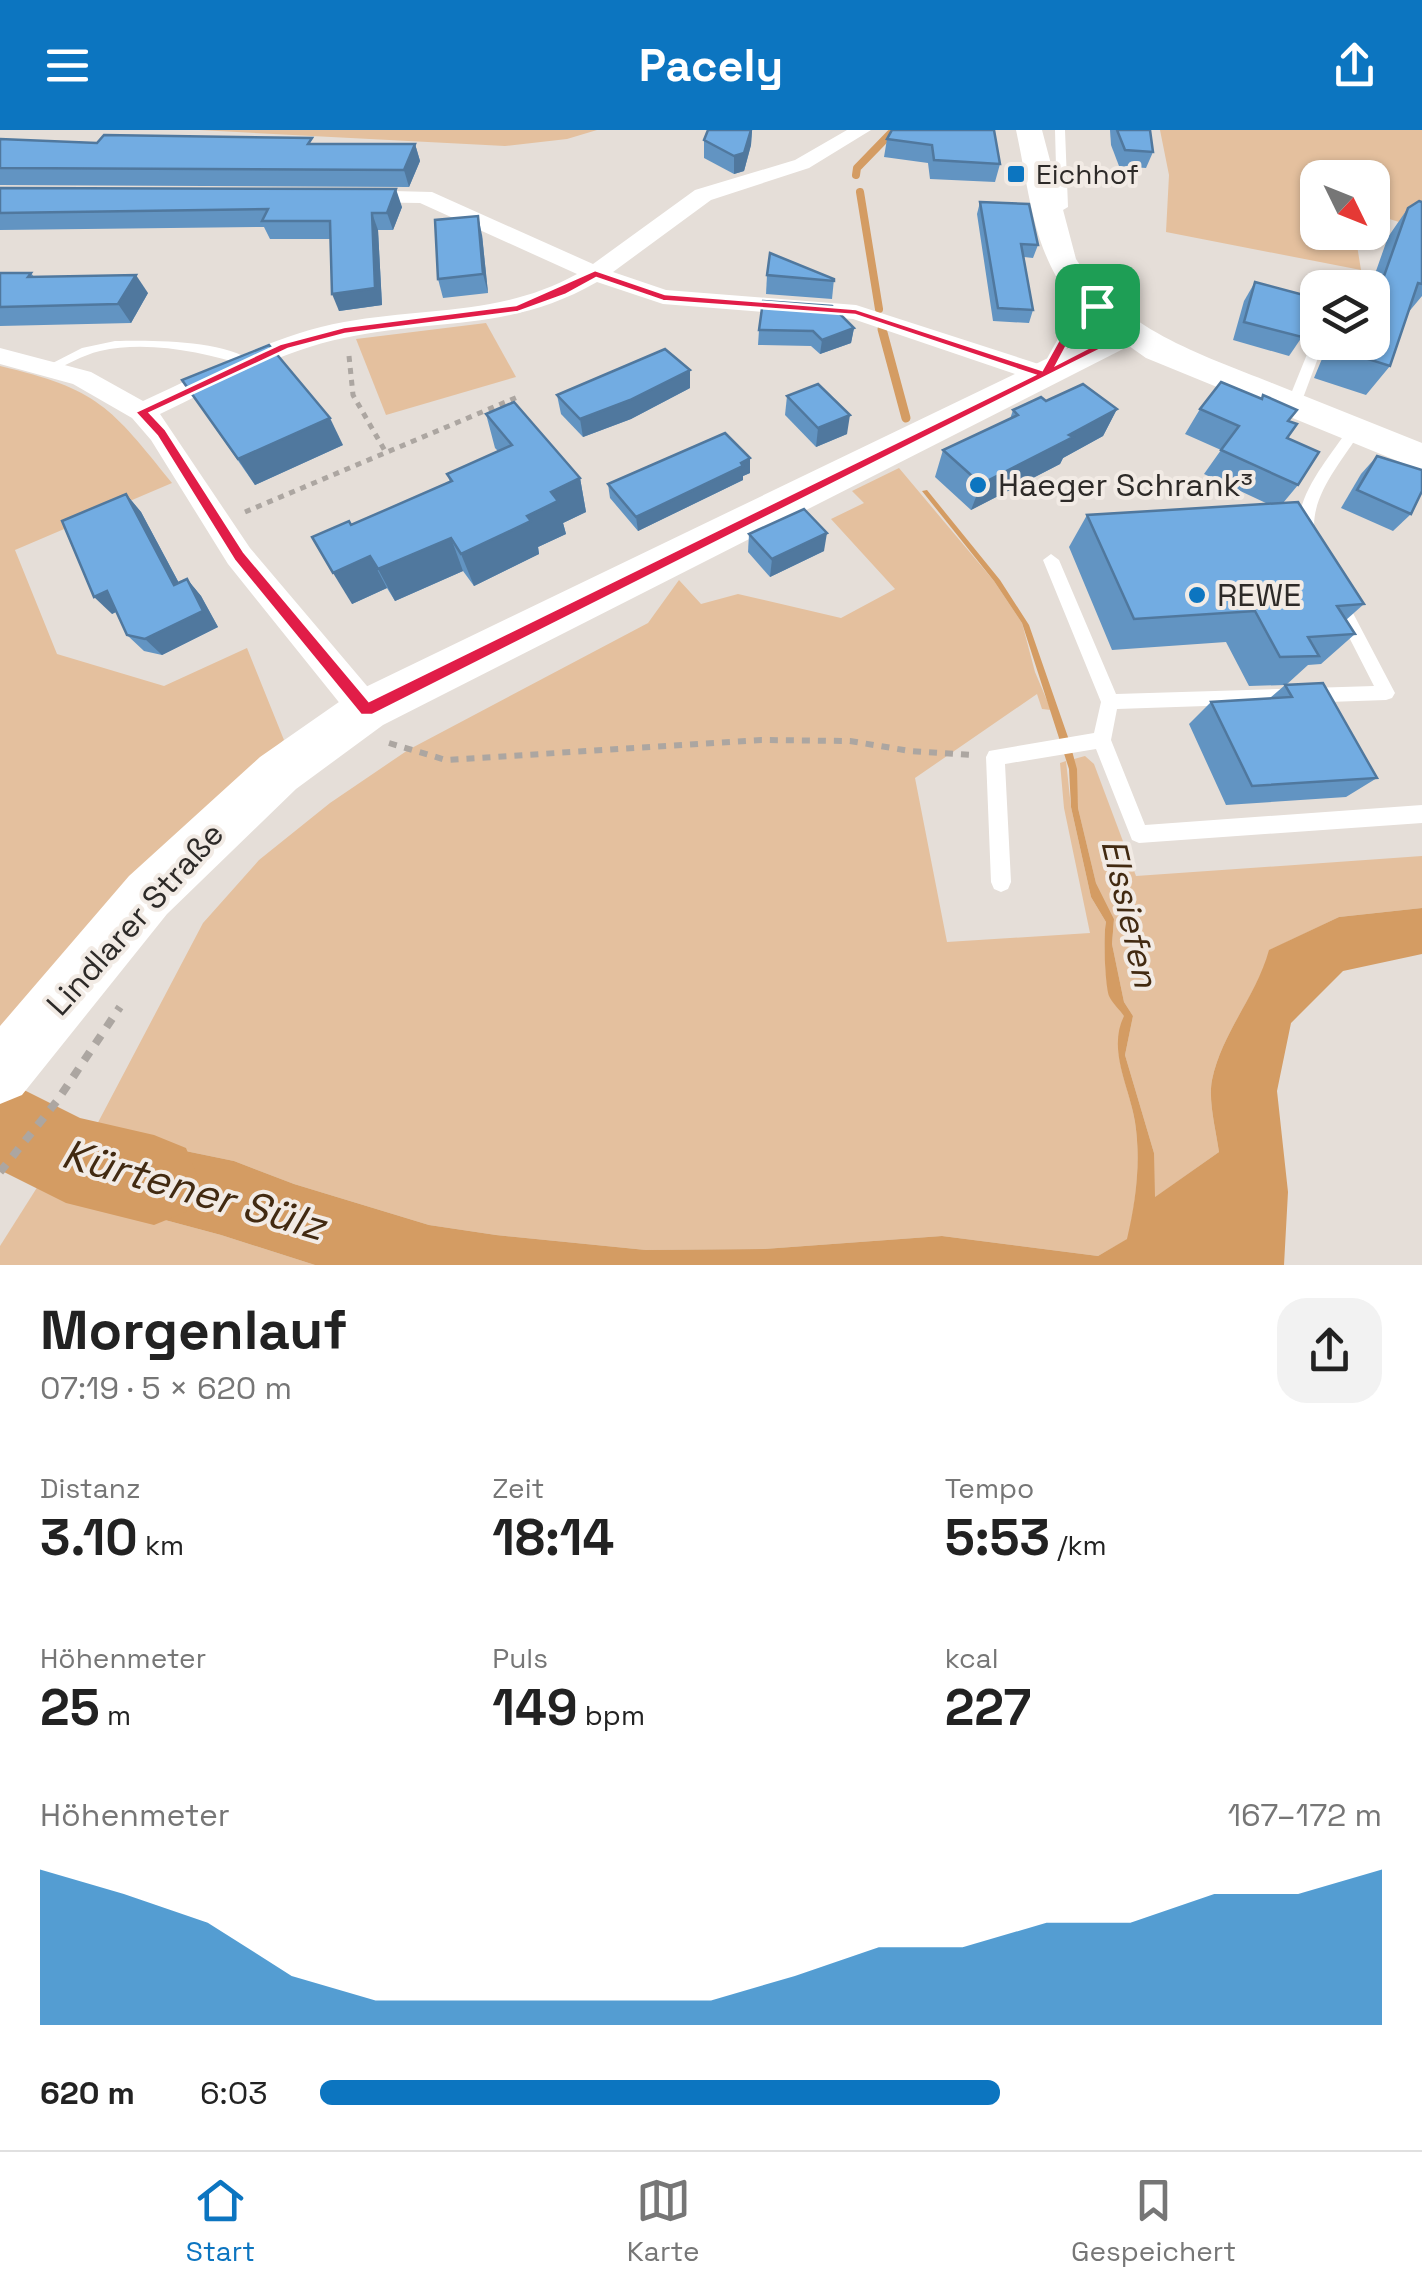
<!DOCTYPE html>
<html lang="de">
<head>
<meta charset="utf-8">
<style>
	:root { --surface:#fff; --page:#f2f2f2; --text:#222; --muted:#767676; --line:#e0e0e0; --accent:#0c75c0 }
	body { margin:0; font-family:"Space Grotesk",sans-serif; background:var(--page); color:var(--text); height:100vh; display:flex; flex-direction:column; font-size:38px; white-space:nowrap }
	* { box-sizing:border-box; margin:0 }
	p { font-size:32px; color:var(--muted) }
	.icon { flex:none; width:55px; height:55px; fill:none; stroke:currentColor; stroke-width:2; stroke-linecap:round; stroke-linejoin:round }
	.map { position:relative; height:1135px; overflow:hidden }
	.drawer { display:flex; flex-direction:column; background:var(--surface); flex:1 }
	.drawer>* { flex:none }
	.needle { width:65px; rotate:133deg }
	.buttons { position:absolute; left:1300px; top:30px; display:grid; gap:20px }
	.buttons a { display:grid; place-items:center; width:90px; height:90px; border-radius:20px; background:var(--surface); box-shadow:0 2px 8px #0004; font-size:50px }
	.pin { position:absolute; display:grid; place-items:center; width:85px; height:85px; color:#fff; margin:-42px; border-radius:20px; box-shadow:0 5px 15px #0006 }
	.round { display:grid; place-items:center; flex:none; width:105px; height:105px; border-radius:30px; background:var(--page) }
	.summary { display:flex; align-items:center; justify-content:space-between; height:170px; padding:0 40px }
	h1 { font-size:55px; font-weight:600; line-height:75px }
	.metrics { display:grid; grid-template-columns:repeat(3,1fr); gap:15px; height:170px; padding:10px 40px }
	.metrics div { display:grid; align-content:center }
	.metrics b { font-size:50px; font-weight:600 }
	.metrics small { font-size:28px; font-weight:400 }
	.metrics p { font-size:28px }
	.chart { height:280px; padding:20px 40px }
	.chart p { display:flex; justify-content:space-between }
	.chart svg { width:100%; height:180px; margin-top:10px; fill:var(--accent); opacity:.7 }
	ul { padding:0 40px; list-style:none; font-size:32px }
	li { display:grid; grid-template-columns:160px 120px 1fr; align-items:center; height:75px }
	li i { height:25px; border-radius:12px; background:var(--accent) }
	header { display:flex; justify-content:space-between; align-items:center; height:130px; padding:0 40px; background:var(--accent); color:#fff; font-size:45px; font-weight:600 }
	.menu { display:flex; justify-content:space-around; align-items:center; height:140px; border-top:2px solid var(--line); background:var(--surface); font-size:28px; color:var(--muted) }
	.menu a { display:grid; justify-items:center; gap:5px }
	.menu .selected { color:var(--accent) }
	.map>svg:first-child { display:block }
</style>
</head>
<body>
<header><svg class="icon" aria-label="menu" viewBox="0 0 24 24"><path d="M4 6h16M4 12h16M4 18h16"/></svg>Pacely<svg class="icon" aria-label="share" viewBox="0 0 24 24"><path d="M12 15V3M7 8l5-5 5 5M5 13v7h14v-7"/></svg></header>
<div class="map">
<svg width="1422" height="1135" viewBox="0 0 1422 1135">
	<rect width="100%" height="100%" fill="#e5ded8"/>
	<!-- green -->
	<g fill="#e4c09e">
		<path d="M199 0H597L567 9 505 16Z"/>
		<path d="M1160 0H1422V99L1373 84 1372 48H1318V102L1355 103 1361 140 1166 102 1169 45Z"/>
		<path d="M486 193 516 247 386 285 356 209Z"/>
		<path d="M0 236C98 259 111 277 172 353L15 420 57 524 164 556 247 518 284 610 217 668 0 899Z"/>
		<path d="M899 338 994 451 1022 493 1035 542 1051 580 1042 579 1037 564 915 648 947 812 1090 803 1064 678 1060 633 1066 631 1071 677 1091 767 1106 792C1103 806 1105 854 1110 866 1112 873 1120 880 1125 886 1107 919 1130 958 1135 992 1141 1032 1136 1070 1128 1109L1098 1126 942 1106 764 1119 646 1120 496 1105 429 1095 294 1054 234 1031 93 1002 203 793 259 730 330 673 408 620 648 493 679 450 701 474 738 464 841 488 895 459 831 389 864 373 852 361Z"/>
		<path d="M1085 626 1094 634 1136 746 1422 726V778L1339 787 1270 820C1256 867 1222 902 1212 950 1208 971 1216 1000 1219 1022L1154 1068V1023L1125 925 1133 886 1124 872 1112 814 1114 789 1096 753 1078 678 1074 629Z"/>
		<path d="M38 1056 221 1105 315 1135H0V1116Z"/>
	</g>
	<!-- water -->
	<path fill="#d49c63" d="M927 360 1000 450 1029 495 1069 610 1077 639 1078 678 1096 753 1114 789 1112 814 1124 872 1133 886 1125 925 1154 1023 1155 1067 1219 1022C1216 1000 1208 971 1212 950 1222 902 1256 867 1269 820L1339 787 1422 778V824L1343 841 1291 893 1277 961 1288 1062 1284 1135H315L221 1105 38 1056 93 1002 234 1031 294 1054 429 1095 496 1105 646 1120 764 1119 942 1106 1098 1126 1127 1109C1136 1070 1141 1032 1135 992 1130 958 1107 920 1124 886 1120 880 1112 873 1109 866 1105 854 1103 806 1106 792L1091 767 1071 677 1069 639 1022 493 994 451 922 361Z"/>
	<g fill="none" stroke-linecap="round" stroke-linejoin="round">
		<!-- stream-far1 -->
		<g stroke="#d49c63" stroke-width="8">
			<path d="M856 45 857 38 890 4"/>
			<path d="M860 62 879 179"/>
		</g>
		<!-- stream -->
		<path stroke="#d49c63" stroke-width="9" d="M882 199 906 288"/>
		<!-- river -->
		<path fill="#d49c63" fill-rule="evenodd" d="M0 948 80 988 154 1005 186 1018 199 1050 186 1082 154 1095 66 1073 0 1040Z"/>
		<!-- path-far2 -->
		<g stroke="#aca6a1" stroke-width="5" stroke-dasharray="6 6" stroke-linecap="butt">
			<path d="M349 226 353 265 385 321"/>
			<path d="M245 382 520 266"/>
		</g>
		<!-- path-far1 -->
		<path stroke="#aca6a1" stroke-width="6" stroke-dasharray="8 8" stroke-linecap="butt" d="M389 613 446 630 761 610 850 611 910 621 972 625"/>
		<!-- path -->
		<path stroke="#aca6a1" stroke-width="8" stroke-dasharray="10 10" stroke-linecap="butt" d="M0 1042 57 971 120 877"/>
		<!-- lane -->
		<g fill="#fff" fill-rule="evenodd">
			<path d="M1055 0H1065L1068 77 1063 80 1041 76 1046 73H1057Z"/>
			<path d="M1318 208V212H1324L1300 276 1293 280 1288 279 1286 276 1312 212Z"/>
			<path d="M115 211C153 210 223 210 254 232L248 236C203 222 147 210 100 221 82 225 66 236 49 242L43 238 82 218Z"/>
			<path d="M1353 297 1360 302C1341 333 1308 368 1315 406L1307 412 1302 410C1288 372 1329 329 1348 299Z"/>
			<path d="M1051 424 1059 430 1116 564 1374 556 1330 470 1338 464 1344 466 1395 563 1392 568 1386 570 1117 579 1111 610 1145 695 1422 675V693L1139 713 1132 710 1096 619 1005 634 1011 752 1008 759 1001 762 994 759 991 752 986 627 989 621 1094 603 1101 572 1043 430Z"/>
		</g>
		<!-- street -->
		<path fill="#fff" fill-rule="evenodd" d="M847 0H871L809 38 711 70 613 142 666 160 856 175 1054 239 1058 245 1054 251H1036L853 189 663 174 597 152C510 202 437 188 344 208 279 221 219 256 160 284L250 418 378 569 384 580 378 591 366 595 354 591 228 434 151 310 132 288 73 254 0 234V218L91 242 143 271C208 241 273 205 344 192 426 177 501 186 577 144L420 73 353 72 342 66 353 60 432 62 593 134 695 60 795 30Z"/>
		<!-- secondary -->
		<path fill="#fff" fill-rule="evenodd" d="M1016 0H1042L1076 129C1120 199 1200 224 1272 253 1322 273 1372 293 1422 313V341L1146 228 1129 216 383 595 296 659 167 784 22 965 0 974V896L129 746 260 627 349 565 1106 200C1034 150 1033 78 1016 0Z"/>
	</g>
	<!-- wall -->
	<g fill="#6294c2">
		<path d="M752 0 751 15 744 41 734 44 704 28V10Z"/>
		<path d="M892 0 1000 34 995 52 930 49 928 33 884 27 887 9Z"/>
		<path d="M1110 0H1150L1153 22 1146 38 1119 36 1111 15Z"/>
		<path d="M0 9 97 13 415 14 420 31 409 57 0 55Z"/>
		<path d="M0 58 402 77 393 100H378L382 175 339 181 331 109H270L264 97 0 100Z"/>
		<path d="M980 72 1038 115 1033 128 1024 127 1033 180 1029 193 993 191 977 84Z"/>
		<path d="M1422 72V166L1407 184 1390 236 1366 265 1314 248 1329 212H1372V158H1370L1388 107 1408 78Z"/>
		<path d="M482 105 488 163 443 168 438 149Z"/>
		<path d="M0 143H31L34 147 148 163 131 193 0 196Z"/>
		<path d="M767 145 834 149 832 169 766 164Z"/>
		<path d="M1255 152 1302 207 1289 226 1233 210 1244 171Z"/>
		<path d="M854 198 851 213 820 224 811 216 758 215 759 200Z"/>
		<path d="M182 250 343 315 255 355Z"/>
		<path d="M690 258 631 289 583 307 561 284 557 265Z"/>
		<path d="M1263 265 1289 291 1287 308 1298 355 1283 373 1364 474 1346 490 1355 504 1321 534 1308 535 1286 555 1377 648 1346 667 1226 675 1189 594 1211 572 1270 568 1285 555 1249 556 1226 512 1112 520 1069 417 1087 385 1268 374 1204 344 1221 320 1185 304 1200 279 1261 269Z"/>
		<path d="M787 266 847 304 816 317 785 285Z"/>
		<path d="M1046 271 1117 279 1103 306 1063 328 1060 334 971 380 935 347 943 320 1010 289 1013 280Z"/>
		<path d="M486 284 580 348 586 382 563 393 566 404 538 417 539 424 474 456 463 441 395 471 387 458 352 474 351 395 450 352 447 344 498 321 495 318Z"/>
		<path d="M1377 326 1411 384 1393 401 1341 378 1361 344Z"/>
		<path d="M750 328V343L743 346V350L638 401 610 368 608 354Z"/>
		<path d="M126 364 141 382 179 453 187 449 201 466 218 497 162 525 144 521 127 505 116 482 112 484Z"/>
		<path d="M749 404 824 421 770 447 748 422Z"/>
	</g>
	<!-- shaded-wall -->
	<g fill="#50789e">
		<path d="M752 0 751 15 744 41 734 44V26Z"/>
		<path d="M415 14 420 31 409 57 404 40Z"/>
		<path d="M396 59 402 77 393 100 387 83Z"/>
		<path d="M372 83 378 100 382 175 339 181 332 164Z"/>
		<path d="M478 86 482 105 488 163 483 144Z"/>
		<path d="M136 145 148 163 131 193 118 174Z"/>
		<path d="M854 198 851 213 820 224 822 210Z"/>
		<path d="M690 240V258L631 289 583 307 580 289Z"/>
		<path d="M1117 279 1103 306 1063 328 1060 334 971 380 981 354Z"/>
		<path d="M850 285 847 304 816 317 818 298Z"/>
		<path d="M330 288 343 315 255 355 238 329Z"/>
		<path d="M750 328V343L743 346V350L638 401 636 387Z"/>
		<path d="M580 348 586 382 563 393 566 404 538 417 539 424 474 456 461 424 527 386 551 362Z"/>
		<path d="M126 364 141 382 189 472 174 455Z"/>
		<path d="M827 403 824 421 770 447 772 429Z"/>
		<path d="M451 408 463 441 395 471 378 439Z"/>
		<path d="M370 426 387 458 352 474 333 443Z"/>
		<path d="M187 449 201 466 218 497 162 525 145 509Z"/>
		<path d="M107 461 123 478 112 484 94 467Z"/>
	</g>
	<!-- building -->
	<g fill="#72ace2" stroke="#50789e" stroke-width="2.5">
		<path d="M708 0H751L744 23 734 26 704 10Z"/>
		<path d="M892 0H994L1000 34 934 30 932 15 887 9Z"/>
		<path d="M1117 0H1150L1153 22 1125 20Z"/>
		<path d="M104 5 312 8 308 14H415L404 40 0 38V9L97 13Z"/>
		<path d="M0 58 396 59 387 83H372L375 158 332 164 330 91H262L268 79 0 83Z"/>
		<path d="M1419 71 1422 72V154L1418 153 1390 236 1336 219 1338 212H1372V180L1408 78Z"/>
		<path d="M980 72 1029 74 1038 115 1021 114 1033 180 998 178Z"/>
		<path d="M478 86 483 144 438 149 435 90Z"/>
		<path d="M770 123 834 149V151L767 145Z"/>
		<path d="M0 143H31L28 147 136 145 118 174 0 177Z"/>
		<path d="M1255 152 1311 167 1302 207 1244 192Z"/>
		<path d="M763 171 832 176 854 198 822 210 813 201 759 200Z"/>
		<path d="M269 215 330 288 238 329 182 250Z"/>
		<path d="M665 219 690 240 630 270 580 289 557 265Z"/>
		<path d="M1221 252 1262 269 1263 265 1297 280 1288 291 1297 294 1287 308 1319 322 1298 355 1221 320 1239 296 1200 279Z"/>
		<path d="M818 254 850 285 818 298 787 266Z"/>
		<path d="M1083 254 1117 279 1069 305 1073 307 981 354 943 320 1018 285 1013 280 1041 267 1046 271Z"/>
		<path d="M514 272 580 348 551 362 558 371 527 386 531 391 461 424 451 408 378 439 370 426 333 443 312 407 349 391 351 395 452 351 447 344 512 315 486 284Z"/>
		<path d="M725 303 750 328 741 333 743 336 636 387 608 354Z"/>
		<path d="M1377 326 1422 340V361L1411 384 1357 360Z"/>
		<path d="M126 364 174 455 187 449 203 481 145 509 127 505 107 461 94 467 62 391Z"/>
		<path d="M1298 372 1364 474 1337 476 1355 504 1308 507 1319 526 1280 527 1255 481 1134 489 1087 385Z"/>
		<path d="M804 379 827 403 772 429 749 404Z"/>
		<path d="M1323 553 1377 648 1252 656 1211 572 1292 567 1285 555Z"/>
	</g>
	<!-- route -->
	<path fill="#e11d48" stroke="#fff" stroke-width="2.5" fill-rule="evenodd" d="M595 140 665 164 856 179 1042 240 1062 204 1070 149H1078L1135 202 372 585H361L234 430 157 306 135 282 280 214 344 197 516 175ZM596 148 663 171 855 185 1034 245 369 571 244 422 166 300 150 283 288 219 345 204 518 182 565 165ZM1078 163 1121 201 1057 234 1073 204Z"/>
	<!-- markers -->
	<g fill="#0c75c0" stroke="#f2ebe5" stroke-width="4">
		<rect x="1006" y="34" width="20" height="20" rx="5"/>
		<circle cx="978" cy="355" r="10"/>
		<circle cx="1197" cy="465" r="10"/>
	</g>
	<g text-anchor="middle" stroke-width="8" stroke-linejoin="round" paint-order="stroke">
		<!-- far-poi labels -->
		<g font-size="28" fill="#2d2a28" stroke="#f2ebe5" text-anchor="start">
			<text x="1036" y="54">Eichhof</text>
		</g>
		<!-- poi labels -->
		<g font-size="32" fill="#2d2a28" stroke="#f2ebe5" text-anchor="start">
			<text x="998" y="366">Haeger Schrank³</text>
			<text x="1217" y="476">REWE</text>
		</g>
		<!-- street labels -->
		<g font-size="32" fill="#2d2a28" stroke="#f2ebe5">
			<text transform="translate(135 789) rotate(-48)" y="11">Lindlarer Straße</text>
		</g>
		<!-- water labels -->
		<g font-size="35" font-style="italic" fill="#422a11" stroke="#f2ebe5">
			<text transform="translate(1130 783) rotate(77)" y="12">Elssiefen</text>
		</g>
		<!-- near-water labels -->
		<g font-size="42" font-style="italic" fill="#422a11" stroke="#f2ebe5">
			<text transform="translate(194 1059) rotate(16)" y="15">Kürtener Sülz</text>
		</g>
	</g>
</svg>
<div class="buttons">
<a><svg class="needle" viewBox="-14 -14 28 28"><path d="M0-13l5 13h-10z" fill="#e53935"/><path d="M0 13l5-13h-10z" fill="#767676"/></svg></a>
<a><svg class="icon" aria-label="layers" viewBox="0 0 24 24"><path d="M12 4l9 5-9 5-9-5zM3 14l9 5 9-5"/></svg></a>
</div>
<div class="pin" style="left:1097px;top:176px;background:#1e9e55"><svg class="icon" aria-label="arrive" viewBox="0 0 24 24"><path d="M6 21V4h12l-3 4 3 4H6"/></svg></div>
</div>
<section class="drawer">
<div class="summary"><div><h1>Morgenlauf</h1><p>07:19 · 5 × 620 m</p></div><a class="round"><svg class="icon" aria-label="share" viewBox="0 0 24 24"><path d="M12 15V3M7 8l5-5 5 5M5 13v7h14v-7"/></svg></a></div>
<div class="metrics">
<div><p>Distanz</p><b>3.10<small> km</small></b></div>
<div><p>Zeit</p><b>18:14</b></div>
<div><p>Tempo</p><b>5:53<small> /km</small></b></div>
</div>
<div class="metrics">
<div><p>Höhenmeter</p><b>25<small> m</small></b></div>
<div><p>Puls</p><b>149<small> bpm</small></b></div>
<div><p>kcal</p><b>227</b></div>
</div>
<div class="chart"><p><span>Höhenmeter</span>167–172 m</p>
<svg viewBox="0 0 160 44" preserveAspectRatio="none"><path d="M0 44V6L10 12L20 19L30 32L40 38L50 38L60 38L70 38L80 38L90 32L100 25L110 25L120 19L130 19L140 12L150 12L160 6V44z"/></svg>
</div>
<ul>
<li><b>620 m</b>6:03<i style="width:64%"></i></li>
</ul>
</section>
<nav class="menu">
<a class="selected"><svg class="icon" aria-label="home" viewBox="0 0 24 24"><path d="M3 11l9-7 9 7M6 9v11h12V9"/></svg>Start</a>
<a><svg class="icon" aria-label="map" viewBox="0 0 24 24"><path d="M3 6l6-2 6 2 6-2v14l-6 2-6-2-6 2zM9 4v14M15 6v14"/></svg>Karte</a>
<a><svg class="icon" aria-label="saved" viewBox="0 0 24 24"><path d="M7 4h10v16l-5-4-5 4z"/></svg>Gespeichert</a>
</nav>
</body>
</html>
